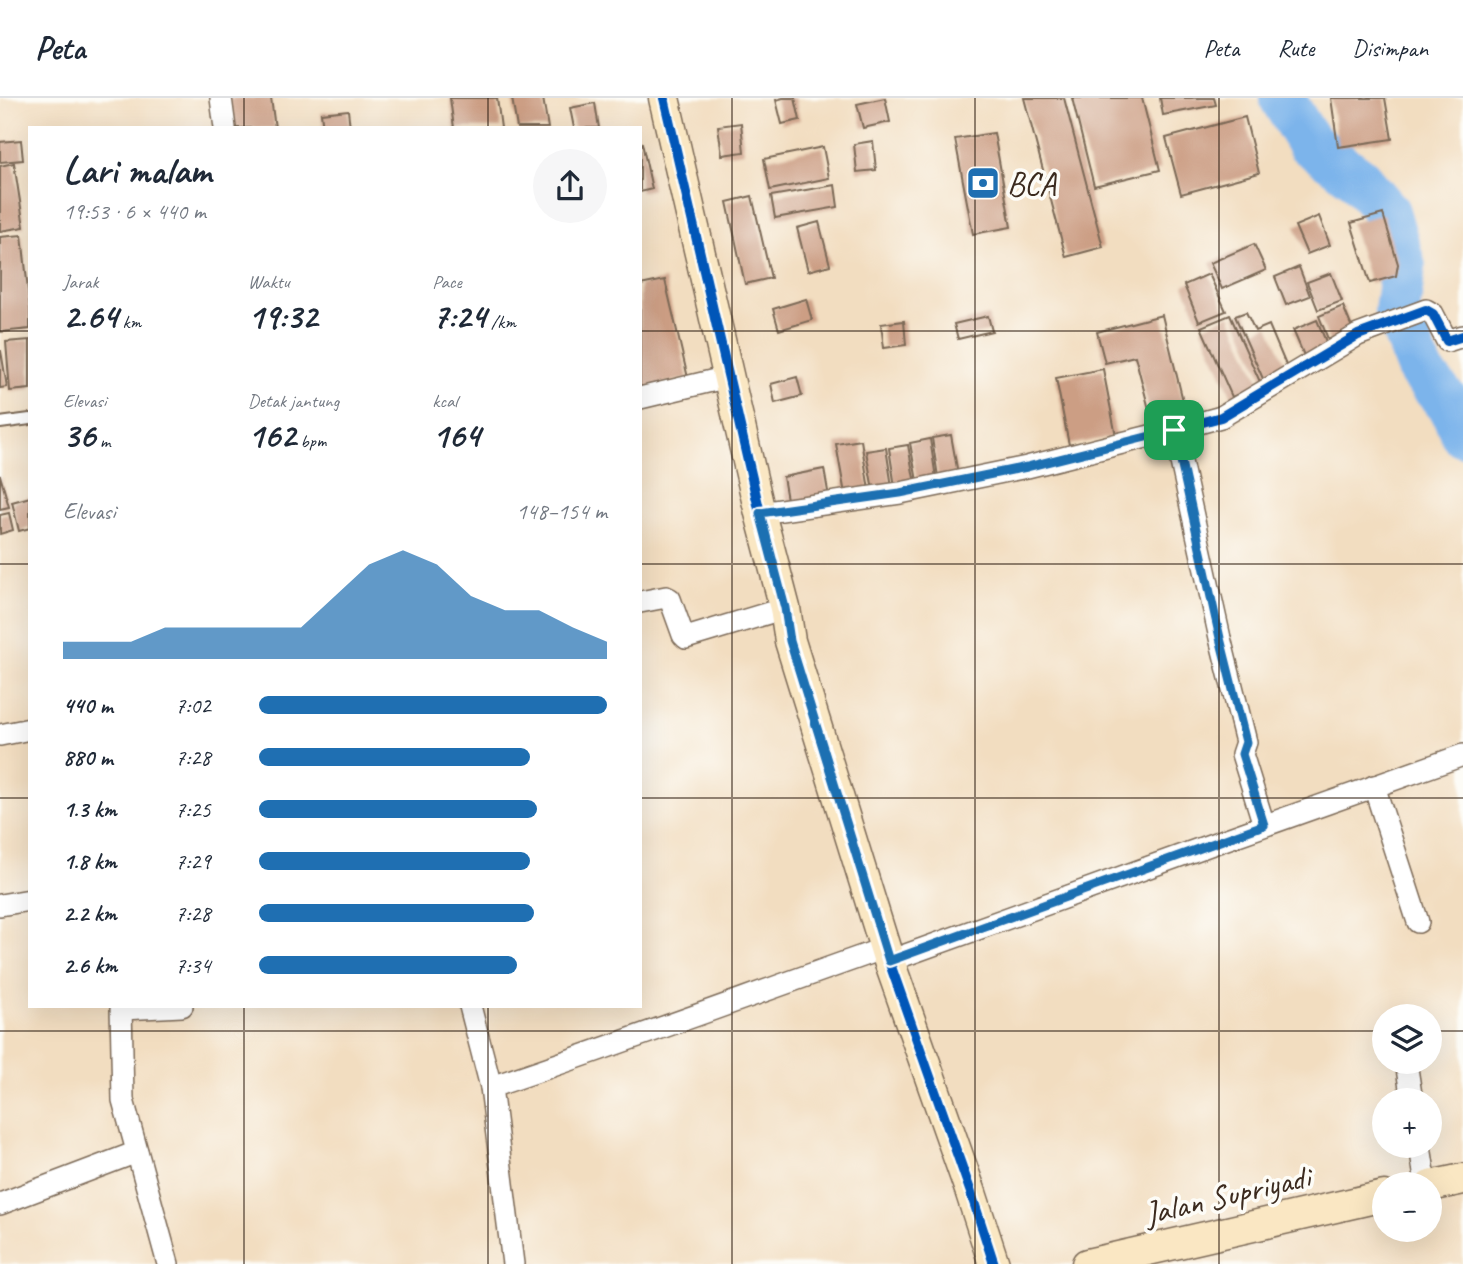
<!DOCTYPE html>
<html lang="id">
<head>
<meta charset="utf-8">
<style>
	:root { --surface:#fff; --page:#f6f6f7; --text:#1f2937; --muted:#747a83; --line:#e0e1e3; --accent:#1f6fb2 }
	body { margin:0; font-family:Caveat,sans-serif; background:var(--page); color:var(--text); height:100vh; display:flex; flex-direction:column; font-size:26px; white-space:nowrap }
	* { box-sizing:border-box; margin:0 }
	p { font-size:23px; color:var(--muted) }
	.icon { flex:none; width:38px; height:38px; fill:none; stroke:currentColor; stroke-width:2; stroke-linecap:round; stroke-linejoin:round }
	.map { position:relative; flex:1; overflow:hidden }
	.panel { position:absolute; left:28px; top:28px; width:614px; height:882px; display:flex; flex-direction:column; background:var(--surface); border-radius:0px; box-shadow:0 7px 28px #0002 }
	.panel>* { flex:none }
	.controls { position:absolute; left:1372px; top:906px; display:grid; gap:14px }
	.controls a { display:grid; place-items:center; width:70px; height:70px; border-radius:50%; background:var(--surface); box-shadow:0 7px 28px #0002; font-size:35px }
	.pin { position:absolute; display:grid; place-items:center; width:60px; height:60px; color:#fff; margin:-30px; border-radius:14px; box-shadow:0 4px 10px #0006 }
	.round { display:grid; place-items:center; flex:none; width:74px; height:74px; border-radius:37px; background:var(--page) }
	.overview { display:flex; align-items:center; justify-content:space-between; height:119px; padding:0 35px }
	h1 { font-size:38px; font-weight:600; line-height:52px }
	.figures { display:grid; grid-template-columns:repeat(3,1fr); gap:10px; height:119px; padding:7px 35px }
	.figures div { display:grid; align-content:center }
	.figures b { font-size:35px; font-weight:600 }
	.figures small { font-size:19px; font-weight:400 }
	.figures p { font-size:19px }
	.chart { height:196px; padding:14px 35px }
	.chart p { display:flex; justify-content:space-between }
	.chart svg { width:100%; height:126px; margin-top:7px; fill:var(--accent); opacity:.7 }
	ul { padding:0 35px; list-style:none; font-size:23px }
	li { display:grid; grid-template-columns:112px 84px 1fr; align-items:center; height:52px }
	li i { height:18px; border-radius:9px; background:var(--accent) }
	header { display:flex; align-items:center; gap:42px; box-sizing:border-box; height:98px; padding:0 35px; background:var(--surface); border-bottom:2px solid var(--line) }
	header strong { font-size:33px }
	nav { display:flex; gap:38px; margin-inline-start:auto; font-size:24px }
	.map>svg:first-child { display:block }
</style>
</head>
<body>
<header>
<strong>Peta</strong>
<nav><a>Peta</a><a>Rute</a><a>Disimpan</a></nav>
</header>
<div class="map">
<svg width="1463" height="1166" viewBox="0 0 1463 1166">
	<rect width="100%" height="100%" fill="#fdfcf7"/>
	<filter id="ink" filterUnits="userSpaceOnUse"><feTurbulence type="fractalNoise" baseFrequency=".0143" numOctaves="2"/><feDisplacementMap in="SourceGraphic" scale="14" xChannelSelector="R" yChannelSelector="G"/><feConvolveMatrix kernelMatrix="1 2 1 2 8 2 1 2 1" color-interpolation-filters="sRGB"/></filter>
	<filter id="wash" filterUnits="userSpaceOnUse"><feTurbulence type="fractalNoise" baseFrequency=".00686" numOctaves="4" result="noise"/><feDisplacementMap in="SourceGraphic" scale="28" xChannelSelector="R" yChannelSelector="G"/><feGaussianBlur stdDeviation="1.57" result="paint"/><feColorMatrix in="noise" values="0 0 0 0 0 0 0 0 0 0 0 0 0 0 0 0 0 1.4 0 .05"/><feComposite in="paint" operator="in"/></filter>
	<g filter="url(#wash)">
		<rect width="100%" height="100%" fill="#f2ddc0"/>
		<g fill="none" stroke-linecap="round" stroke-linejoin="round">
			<!-- river -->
			<path stroke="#7bb4eb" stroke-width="46" d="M1282 0 1309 45 1359 81 1387 114 1403 169 1397 213 1420 273 1452 310 1463 336"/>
		</g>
		<g id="blocks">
			<!-- building -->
			<g fill="#cc9e84">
				<path d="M226 0H271L275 30H230Z"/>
				<path d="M450 0H497L501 30H454Z"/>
				<path d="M512 0H543L548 30H517Z"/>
				<path d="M783 0H795L800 22 782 26 776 2Z"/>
				<path d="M885 0 890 24 863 30 857 6Z"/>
				<path d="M1024 0H1064L1103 149 1066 159Z"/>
				<path d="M1072 0H1142L1160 72 1094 88Z"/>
				<path d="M1160 0H1214L1216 7 1163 17Z"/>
				<path d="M1331 0H1385L1392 41 1338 49Z"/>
				<path d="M595 5 599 30H574L570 10Z"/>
				<path d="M348 12 350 30H323L321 15Z"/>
				<path d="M1245 19 1259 75 1181 96 1166 40Z"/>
				<path d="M741 25 744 54 722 57 718 28Z"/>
				<path d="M994 35 1011 129 973 136 955 41Z"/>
				<path d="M21 42 23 62 0 64V44Z"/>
				<path d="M873 43 876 72 857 74 854 46Z"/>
				<path d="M642 45 652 91 640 94V46Z"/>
				<path d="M823 49 829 80 770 92 764 61Z"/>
				<path d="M14 65 24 129 0 133V68Z"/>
				<path d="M835 87 838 109 775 120 771 98Z"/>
				<path d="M752 98 771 180 745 186 727 104Z"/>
				<path d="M1383 116 1398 166 1396 178 1370 185 1351 125Z"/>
				<path d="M1319 118 1330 147 1307 156 1295 128Z"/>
				<path d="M819 124 830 167 808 173 797 130Z"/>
				<path d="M22 137 30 211V231L0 234V139Z"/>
				<path d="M1254 146 1266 172 1222 191 1210 165Z"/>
				<path d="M1299 169 1310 198 1286 207 1275 179Z"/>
				<path d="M1331 175 1342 203 1318 212 1307 184Z"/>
				<path d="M1209 176 1226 213 1199 224 1184 187Z"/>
				<path d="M665 182 688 280 640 291V187Z"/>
				<path d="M806 201 812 222 779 232 773 211Z"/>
				<path d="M1343 208 1355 237 1330 246 1319 218Z"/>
				<path d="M1246 214 1255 233 1269 227 1288 272 1264 283 1235 218Z"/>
				<path d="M1162 217 1184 307 1150 315 1135 258 1105 265 1097 234Z"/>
				<path d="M1230 217 1261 286 1232 299 1201 229Z"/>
				<path d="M988 218 992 233 958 241 954 226Z"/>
				<path d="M1317 222 1329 251 1305 260 1293 232Z"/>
				<path d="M904 223 906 247 884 250 881 226Z"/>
				<path d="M30 242V291L10 293 6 244Z"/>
				<path d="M0 253H1L7 289 0 290Z"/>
				<path d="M1103 271 1116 338 1069 347 1056 280Z"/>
				<path d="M797 279 802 298 775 305 771 286Z"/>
				<path d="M951 337 958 376 938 379 932 340Z"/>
				<path d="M930 341 936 380 917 383 910 345Z"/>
				<path d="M861 342 869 392 845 396 836 346Z"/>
				<path d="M908 347 915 386 895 389 889 350Z"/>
				<path d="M886 350 892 389 873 392 866 353Z"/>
				<path d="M824 371 829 399 788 407 783 379Z"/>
				<path d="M0 377 9 409 0 411Z"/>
				<path d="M30 399V430L19 433 12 404Z"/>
				<path d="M9 415 13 432 0 436V417Z"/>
			</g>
		</g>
	</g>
	<g filter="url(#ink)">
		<use href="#blocks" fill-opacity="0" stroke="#7b6957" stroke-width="2"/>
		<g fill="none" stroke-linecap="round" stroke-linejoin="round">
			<defs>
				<path id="lane" d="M0 325 30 321"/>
				<g id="street">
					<path d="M221 0 225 30"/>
					<path d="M640 300 728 279"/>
					<path d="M1174 332 1220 540 1246 644 1242 656 1264 727"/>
					<path d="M760 415 900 395 1027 369 1174 332 1221 319 1358 237 1426 212 1433 216 1447 243 1463 238"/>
					<path d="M640 504 666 499 670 501 683 537 686 540 785 510"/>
					<path d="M0 637 30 631"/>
					<path d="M1374 688 1418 824"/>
					<path d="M0 807 30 802"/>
					<path d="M889 863 1221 743 1463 657"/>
					<path d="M121 908 123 1002 168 1166"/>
					<path d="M470 908 491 989 513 1166"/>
					<path d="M122 911 182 908"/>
					<path d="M1406 964 1412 1003"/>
					<path d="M491 989C623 945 754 896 885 850"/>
					<path d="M1420 1048 1426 1087"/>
					<path d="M0 1106 137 1054"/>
				</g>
				<g id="secondary">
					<path d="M664 0 760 415 785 510 790 543 889 863 970 1092 994 1166"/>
					<path d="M1430 1088 1463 1081"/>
					<path d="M1087 1166 1384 1098"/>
				</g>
			</defs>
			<!-- lane casing -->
			<use href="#lane" stroke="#7b6957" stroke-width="14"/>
			<!-- street casing -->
			<use href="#street" stroke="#7b6957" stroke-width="24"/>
			<!-- secondary casing -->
			<use href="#secondary" stroke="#7b6957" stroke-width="33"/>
			<!-- lane -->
			<use href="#lane" stroke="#fff" stroke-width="10"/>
			<!-- street -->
			<use href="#street" stroke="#fff" stroke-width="21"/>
			<!-- secondary -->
			<use href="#secondary" stroke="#fae7c3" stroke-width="30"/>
			<defs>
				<g id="cycleway">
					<path d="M664 0 760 415 785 510 790 543 889 863 970 1092 994 1166"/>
					<path d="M760 415 900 395 1027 369 1174 332 1221 319 1358 237 1426 212 1433 216 1447 243 1463 238"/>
				</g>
			</defs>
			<!-- cycleway casing -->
			<use href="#cycleway" stroke="#fdfcf7" stroke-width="15"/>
			<!-- cycleway -->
			<use href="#cycleway" stroke="#0057b8" stroke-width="10"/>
		</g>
	</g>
	<g fill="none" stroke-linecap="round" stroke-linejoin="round" filter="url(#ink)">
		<defs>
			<path id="route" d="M1174 332 1220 540 1246 644 1242 656 1264 727 889 863 790 543 785 510 760 415 900 395 1027 369Z"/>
		</defs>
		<!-- route casing -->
		<use href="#route" stroke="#fff" stroke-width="14"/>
		<!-- route -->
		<use href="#route" stroke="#1f6fb2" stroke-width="9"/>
	</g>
	<!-- grid -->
	<path fill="none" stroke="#3b2a1e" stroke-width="2" stroke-opacity="0.55" d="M244 0V30M488 0V30M732 0V1166M975 0V1166M1219 0V1166M0 233H30M640 233H1463M0 466H30M640 466H1463M0 700H30M640 700H1463M244 908V1166M488 908V1166M0 933H1384M1430 933H1463"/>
	<!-- icons -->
	<defs>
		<symbol id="bank-square" viewBox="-11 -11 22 22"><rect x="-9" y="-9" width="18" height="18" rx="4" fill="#1f6fb2" stroke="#fdfcf7"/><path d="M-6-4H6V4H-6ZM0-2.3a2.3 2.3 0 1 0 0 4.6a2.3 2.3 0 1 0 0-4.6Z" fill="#fff"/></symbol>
	</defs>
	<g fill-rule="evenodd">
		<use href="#bank-square" x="964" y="66" width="38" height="38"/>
	</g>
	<g text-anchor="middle" stroke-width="7" stroke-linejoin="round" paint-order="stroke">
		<!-- poi labels -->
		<g font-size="33" fill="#3b2a1e" stroke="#fdfcf7" text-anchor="start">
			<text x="1007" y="97">BCA</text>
		</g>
		<!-- street labels -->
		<g font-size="33" fill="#3b2a1e" stroke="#fdfcf7">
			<text transform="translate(1227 1096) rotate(-13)" y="12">Jalan Supriyadi</text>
		</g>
	</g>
</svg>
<div class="controls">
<a><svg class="icon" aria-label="layers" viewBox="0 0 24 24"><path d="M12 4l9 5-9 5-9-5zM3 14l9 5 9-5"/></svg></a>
<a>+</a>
<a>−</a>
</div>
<div class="pin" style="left:1174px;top:332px;background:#1e9e55"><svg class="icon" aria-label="arrive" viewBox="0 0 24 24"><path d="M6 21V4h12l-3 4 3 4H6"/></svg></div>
<section class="panel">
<div class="overview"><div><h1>Lari malam</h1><p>19:53 · 6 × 440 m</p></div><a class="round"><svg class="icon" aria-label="share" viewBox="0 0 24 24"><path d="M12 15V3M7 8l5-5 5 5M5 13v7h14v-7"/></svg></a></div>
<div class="figures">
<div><p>Jarak</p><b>2.64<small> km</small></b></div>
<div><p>Waktu</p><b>19:32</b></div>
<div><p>Pace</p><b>7:24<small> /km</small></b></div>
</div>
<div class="figures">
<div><p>Elevasi</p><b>36<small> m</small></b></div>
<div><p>Detak jantung</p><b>162<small> bpm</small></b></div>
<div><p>kcal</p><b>164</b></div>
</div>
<div class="chart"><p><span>Elevasi</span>148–154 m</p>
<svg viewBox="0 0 160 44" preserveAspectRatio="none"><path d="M0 44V38L10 38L20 38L30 33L40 33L50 33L60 33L70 33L80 22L90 11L100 6L110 11L120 22L130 27L140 27L150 33L160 38V44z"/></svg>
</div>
<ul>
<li><b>440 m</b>7:02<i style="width:100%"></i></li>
<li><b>880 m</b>7:28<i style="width:78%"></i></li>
<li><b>1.3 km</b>7:25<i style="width:80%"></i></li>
<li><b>1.8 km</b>7:29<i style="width:78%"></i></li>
<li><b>2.2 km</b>7:28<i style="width:79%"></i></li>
<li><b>2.6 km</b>7:34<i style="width:74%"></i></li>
</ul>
</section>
</div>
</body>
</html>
